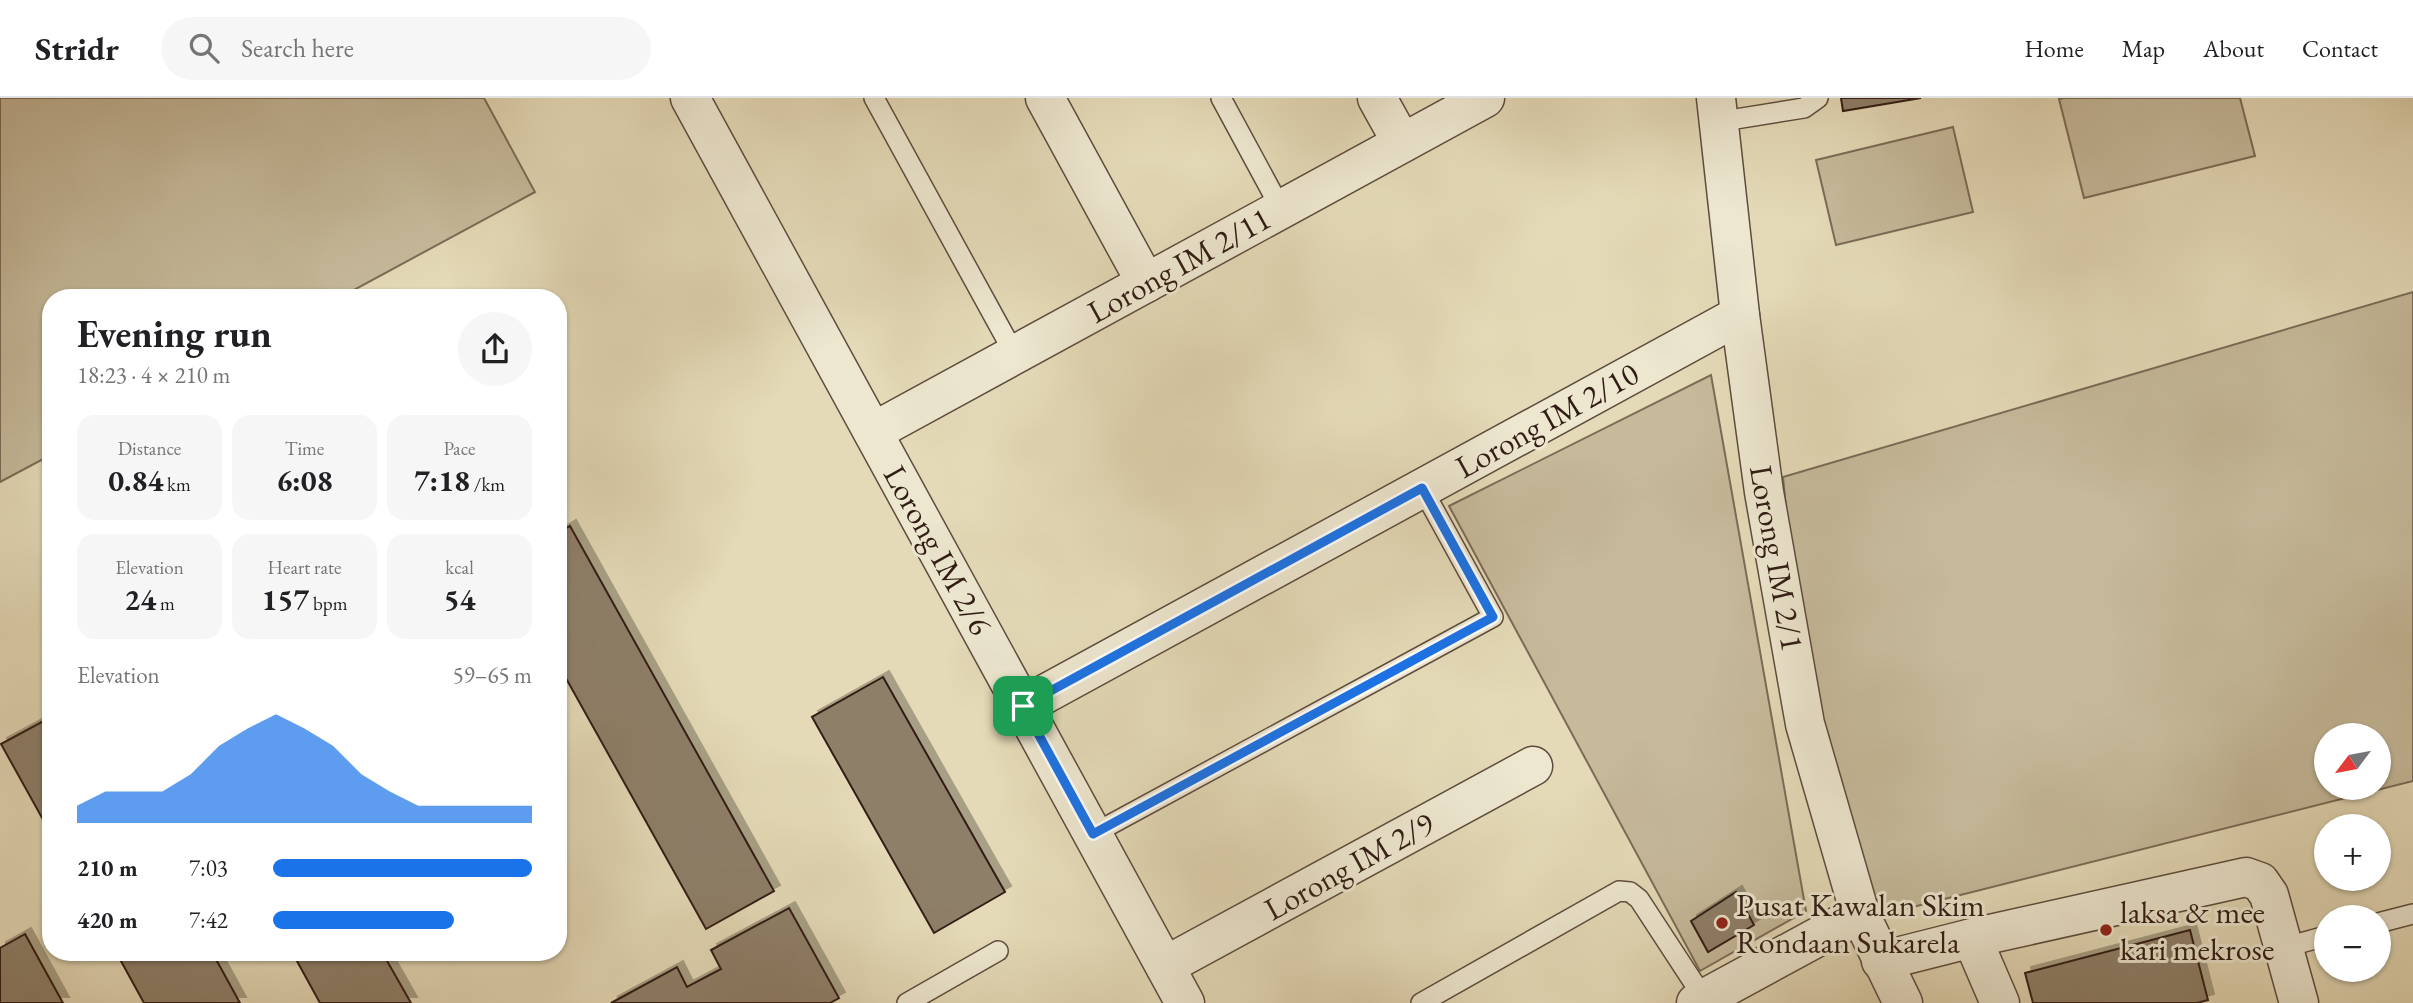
<!DOCTYPE html>
<html lang="en">
<head>
<meta charset="utf-8">
<style>
	:root { --surface:#fff; --page:#f6f6f6; --text:#202124; --muted:#757577; --line:#e0e0e0; --accent:#1a73e8 }
	body { margin:0; font-family:"EB Garamond",serif; background:var(--page); color:var(--text); height:100vh; display:flex; flex-direction:column; font-size:26px; white-space:nowrap }
	* { box-sizing:border-box; margin:0 }
	p { font-size:23px; color:var(--muted) }
	.icon { flex:none; width:38px; height:38px; fill:none; stroke:currentColor; stroke-width:2; stroke-linecap:round; stroke-linejoin:round }
	.map { position:relative; flex:1; overflow:hidden }
	.side { position:absolute; left:42px; top:191px; width:525px; height:672px; display:flex; flex-direction:column; background:var(--surface); border-radius:28px; box-shadow:0 2px 5px #0004 }
	.side>* { flex:none }
	.needle { width:46px; rotate:238deg }
	.tools { position:absolute; left:2314px; top:625px; display:grid; gap:14px }
	.tools a { display:grid; place-items:center; width:77px; height:77px; border-radius:50%; background:var(--surface); box-shadow:0 2px 5px #0004; font-size:35px }
	.pin { position:absolute; display:grid; place-items:center; width:60px; height:60px; color:#fff; margin:-30px; border-radius:14px; box-shadow:0 4px 10px #0006 }
	.round { display:grid; place-items:center; flex:none; width:74px; height:74px; border-radius:37px; background:var(--page) }
	.head { display:flex; align-items:center; justify-content:space-between; height:119px; padding:0 35px }
	h1 { font-size:38px; font-weight:700; line-height:52px }
	.metrics { display:grid; grid-template-columns:repeat(3,1fr); gap:10px; height:119px; padding:7px 35px }
	.metrics div { display:grid; align-content:center; border-radius:18px; background:var(--page); text-align:center }
	.metrics b { font-size:30px; font-weight:700 }
	.metrics small { font-size:19px; font-weight:400 }
	.metrics p { font-size:19px }
	.chart { height:196px; padding:14px 35px }
	.chart p { display:flex; justify-content:space-between }
	.chart svg { width:100%; height:126px; margin-top:7px; fill:var(--accent); opacity:.7 }
	ul { padding:0 35px; list-style:none; font-size:23px }
	li { display:grid; grid-template-columns:112px 84px 1fr; align-items:center; height:52px }
	li i { height:18px; border-radius:9px; background:var(--accent) }
	header { display:flex; align-items:center; gap:42px; box-sizing:border-box; height:98px; padding:0 35px; background:var(--surface); border-bottom:2px solid var(--line) }
	header strong { font-size:33px }
	nav { display:flex; gap:38px; margin-inline-start:auto; font-size:24px }
	.search { width:490px; height:63px; background:var(--page); display:flex; align-items:center; gap:18px; box-sizing:border-box; padding:0 24px; border-radius:38px; color:var(--muted); font-size:26px }
	.map>svg:first-child { display:block }
</style>
</head>
<body>
<header>
<strong>Stridr</strong>
<div class="search"><svg class="icon" aria-label="search" viewBox="0 0 24 24"><circle cx="10" cy="10" r="6"/><path d="M15 15l6 6"/></svg>Search here</div>
<nav><a>Home</a><a>Map</a><a>About</a><a>Contact</a></nav>
</header>
<div class="map">
<svg width="2413" height="905" viewBox="0 0 2413 905">
	<defs>
		<filter id="shadow"><feDropShadow dx="6" dy="-6" stdDeviation="0" flood-color="#0004"/></filter>
	</defs>
	<rect width="100%" height="100%" fill="#e4dab7"/>
	<filter id="stains"><feTurbulence type="fractalNoise" baseFrequency=".00286" numOctaves="4"/><feColorMatrix values="0 0 0 0 .2 0 0 0 0 .09 0 0 0 0 .02 0 0 0 .5 -.17"/></filter>
	<radialGradient id="worn" r=".72"><stop offset=".6" stop-color="#630" stop-opacity="0"/><stop offset="1" stop-color="#630" stop-opacity=".3"/></radialGradient>
	<!-- green -->
	<g fill="#c6ba9b" stroke="#7c6b58" stroke-width="2" fill-rule="evenodd">
		<path d="M0 0H484L535 94 341 199 51 200V357L0 384Z"/>
		<path d="M2064 0H2240L2255 58 2084 100 2059 1Z"/>
		<path d="M1953 29 1973 114 1836 147 1816 62Z"/>
		<path d="M2413 194V683L1857 823 1807 625 1783 379ZM2326 637H2378V690H2326Z"/>
		<path d="M1711 277 1806 813 1700 873 1449 408Z"/>
	</g>
	<!-- building -->
	<g fill="#8e7f69" stroke="#311c15" stroke-width="2" filter="url(#shadow)">
		<path d="M1841 0H1921L1843 13Z"/>
		<path d="M570 428 774 793 706 831 558 566V435Z"/>
		<path d="M883 579 1005 794 934 835 812 619Z"/>
		<path d="M51 619V736L1 646Z"/>
		<path d="M1736 794 1754 827 1708 854 1691 823Z"/>
		<path d="M789 810 839 900 830 905H611L677 869 687 889 721 871 711 852Z"/>
		<path d="M2190 832 2208 902 2197 905H2033L2025 875Z"/>
		<path d="M25 836 63 905H0V850Z"/>
		<path d="M116 854H212L240 905H144Z"/>
		<path d="M292 854H382L411 905H320Z"/>
	</g>
	<g fill="none" stroke-linecap="round" stroke-linejoin="round">
		<defs>
			<g id="service">
				<path d="M874 0 1015 257"/>
				<path d="M1221 0 1281 111"/>
				<path d="M1717 24 1804 10 1818 0"/>
				<path d="M1093 736 1493 519 1422 390"/>
				<path d="M2378 825 2413 816"/>
				<path d="M2286 849 2326 838"/>
				<path d="M907 905 998 853"/>
				<path d="M1421 905 1619 793 1630 794 1639 801 1707 905"/>
			</g>
			<g id="minor">
				<path d="M690 0 1185 905"/>
				<path d="M1045 0 1146 185"/>
				<path d="M1377 0 1402 45"/>
				<path d="M1716 0 1740 217 1764 394 1805 626 1860 816 1903 905"/>
				<path d="M873 334 1485 0"/>
				<path d="M1023 608 1740 217"/>
				<path d="M1972 840 2000 905"/>
				<path d="M1881 863 1972 840 2246 779 2260 784 2269 797 2299 905"/>
				<path d="M1165 868 1533 668"/>
				<path d="M1696 905 1860 816"/>
			</g>
		</defs>
		<!-- service casing -->
		<use href="#service" stroke="#5e4c3e" stroke-width="22"/>
		<!-- minor casing -->
		<use href="#minor" stroke="#5e4c3e" stroke-width="41"/>
		<!-- service -->
		<use href="#service" stroke="#ede7d0" stroke-width="19"/>
		<!-- minor -->
		<use href="#minor" stroke="#ede7d0" stroke-width="38"/>
	</g>
	<g fill="none" stroke-linecap="round" stroke-linejoin="round">
		<defs>
			<path id="route" d="M1422 390 1493 519 1093 736 1023 608Z"/>
		</defs>
		<!-- route casing -->
		<use href="#route" stroke="#fff" stroke-width="14"/>
		<!-- route -->
		<use href="#route" stroke="#1a73e8" stroke-width="9"/>
	</g>
	<!-- markers -->
	<g fill="#8f2418" stroke="#ede7d0" stroke-width="2.5">
		<circle cx="1722" cy="825" r="7"/>
		<circle cx="2106" cy="832" r="7"/>
	</g>
	<g text-anchor="middle" stroke-width="6" stroke-linejoin="round" paint-order="stroke">
		<!-- street labels -->
		<g font-size="32" fill="#311c15" stroke="#ede7d0">
			<text transform="translate(1179 167) rotate(-29)" y="11">Lorong IM 2/11</text>
			<text transform="translate(1547 322) rotate(-29)" y="11">Lorong IM 2/10</text>
			<text transform="translate(938 452) rotate(61)" y="11">Lorong IM 2/6</text>
			<text transform="translate(1777 460) rotate(80)" y="11">Lorong IM 2/1</text>
			<text transform="translate(1349 768) rotate(-29)" y="11">Lorong IM 2/9</text>
		</g>
		<!-- poi labels -->
		<g font-size="32" fill="#311c15" stroke="#ede7d0" text-anchor="start">
			<text x="1736" y="818">Pusat Kawalan Skim<tspan x="1736" dy="37">Rondaan Sukarela</tspan></text>
			<text x="2120" y="825">laksa &amp; mee<tspan x="2120" dy="37">kari mekrose</tspan></text>
		</g>
	</g>
	<rect width="100%" height="100%" filter="url(#stains)"/>
	<rect width="100%" height="100%" fill="url(#worn)"/>
</svg>
<div class="tools">
<a><svg class="needle" viewBox="-14 -14 28 28"><path d="M0-13l5 13h-10z" fill="#e53935"/><path d="M0 13l5-13h-10z" fill="#757577"/></svg></a>
<a>+</a>
<a>−</a>
</div>
<div class="pin" style="left:1023px;top:608px;background:#1e9e55"><svg class="icon" aria-label="arrive" viewBox="0 0 24 24"><path d="M6 21V4h12l-3 4 3 4H6"/></svg></div>
<section class="side">
<div class="head"><div><h1>Evening run</h1><p>18:23 · 4 × 210 m</p></div><a class="round"><svg class="icon" aria-label="share" viewBox="0 0 24 24"><path d="M12 15V3M7 8l5-5 5 5M5 13v7h14v-7"/></svg></a></div>
<div class="metrics">
<div><p>Distance</p><b>0.84<small> km</small></b></div>
<div><p>Time</p><b>6:08</b></div>
<div><p>Pace</p><b>7:18<small> /km</small></b></div>
</div>
<div class="metrics">
<div><p>Elevation</p><b>24<small> m</small></b></div>
<div><p>Heart rate</p><b>157<small> bpm</small></b></div>
<div><p>kcal</p><b>54</b></div>
</div>
<div class="chart"><p><span>Elevation</span>59–65 m</p>
<svg viewBox="0 0 160 44" preserveAspectRatio="none"><path d="M0 44V38L10 33L20 33L30 33L40 27L50 17L60 11L70 6L80 11L90 17L100 27L110 33L120 38L130 38L140 38L150 38L160 38V44z"/></svg>
</div>
<ul>
<li><b>210 m</b>7:03<i style="width:100%"></i></li>
<li><b>420 m</b>7:42<i style="width:70%"></i></li>
</ul>
</section>
</div>
</body>
</html>
